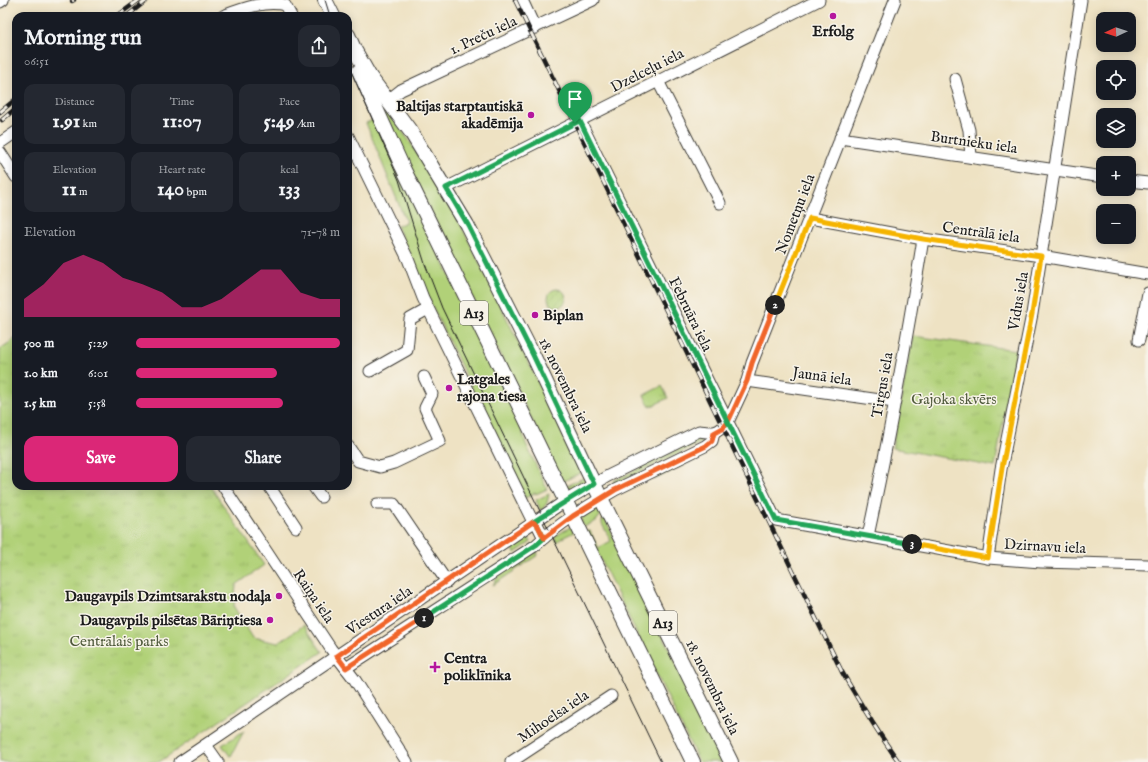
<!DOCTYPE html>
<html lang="en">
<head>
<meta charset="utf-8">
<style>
	:root { --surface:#171b24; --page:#242831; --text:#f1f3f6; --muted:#9ea1a6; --accent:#db2777 }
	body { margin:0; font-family:"IM FELL English",serif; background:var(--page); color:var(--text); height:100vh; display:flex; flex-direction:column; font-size:15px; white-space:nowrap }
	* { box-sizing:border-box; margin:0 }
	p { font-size:13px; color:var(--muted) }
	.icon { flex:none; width:22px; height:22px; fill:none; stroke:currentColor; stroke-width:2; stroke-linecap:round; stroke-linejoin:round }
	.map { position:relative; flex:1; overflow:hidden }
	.sheet { position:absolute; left:12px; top:12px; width:340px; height:478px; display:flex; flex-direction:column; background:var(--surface); border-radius:12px; box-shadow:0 2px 10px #0003 }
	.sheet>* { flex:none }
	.needle { width:26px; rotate:267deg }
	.tools { position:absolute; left:1096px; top:12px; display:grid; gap:8px }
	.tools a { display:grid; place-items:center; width:40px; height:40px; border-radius:8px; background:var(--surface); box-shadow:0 2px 10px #0003; font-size:20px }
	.pin { position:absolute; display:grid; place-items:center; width:34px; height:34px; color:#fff; margin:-41px -17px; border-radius:50% 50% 50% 0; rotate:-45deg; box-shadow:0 0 4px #0007 }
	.pin .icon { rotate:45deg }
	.km { position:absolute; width:20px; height:20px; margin:-10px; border-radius:50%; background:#222; color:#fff; font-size:11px; line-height:20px; text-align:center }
	.round { display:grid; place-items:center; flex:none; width:42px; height:42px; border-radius:12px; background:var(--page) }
	.headline { display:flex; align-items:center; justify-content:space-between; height:68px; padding:0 12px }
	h1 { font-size:22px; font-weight:800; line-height:30px }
	.stats { display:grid; grid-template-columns:repeat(3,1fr); gap:6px; height:68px; padding:4px 12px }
	.stats div { display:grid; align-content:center; border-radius:10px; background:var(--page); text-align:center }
	.stats b { font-size:20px; font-weight:800 }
	.stats small { font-size:11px; font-weight:400 }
	.stats p { font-size:11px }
	.chart { height:112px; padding:8px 12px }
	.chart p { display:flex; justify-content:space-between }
	.chart svg { width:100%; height:72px; margin-top:4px; fill:var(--accent); opacity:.7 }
	.button { display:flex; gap:8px; margin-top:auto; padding:8px 12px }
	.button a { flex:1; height:46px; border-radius:12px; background:var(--accent); color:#fff; font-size:16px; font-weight:800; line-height:46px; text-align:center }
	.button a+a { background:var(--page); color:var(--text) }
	ul { padding:0 12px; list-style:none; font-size:13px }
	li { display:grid; grid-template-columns:64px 48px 1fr; align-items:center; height:30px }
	li i { height:10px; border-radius:5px; background:var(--accent) }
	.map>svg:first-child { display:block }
</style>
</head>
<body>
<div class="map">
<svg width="1148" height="762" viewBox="0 0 1148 762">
	<defs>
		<pattern id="park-tufts" width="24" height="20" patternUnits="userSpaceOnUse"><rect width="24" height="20" fill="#b1d178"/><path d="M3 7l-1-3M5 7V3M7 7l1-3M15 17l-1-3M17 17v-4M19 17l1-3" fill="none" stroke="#98b367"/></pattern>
		<pattern id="garden-furrows" width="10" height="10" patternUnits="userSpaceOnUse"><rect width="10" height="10" fill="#b1d178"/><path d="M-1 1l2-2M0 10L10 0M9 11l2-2" fill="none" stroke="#98b367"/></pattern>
	</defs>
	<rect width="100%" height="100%" fill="#f7f3e8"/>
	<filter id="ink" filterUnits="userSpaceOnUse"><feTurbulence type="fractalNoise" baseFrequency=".025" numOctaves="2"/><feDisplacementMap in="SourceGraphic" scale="8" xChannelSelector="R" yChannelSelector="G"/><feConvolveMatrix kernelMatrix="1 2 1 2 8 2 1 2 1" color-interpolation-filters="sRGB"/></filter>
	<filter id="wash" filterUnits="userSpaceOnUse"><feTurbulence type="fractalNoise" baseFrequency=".012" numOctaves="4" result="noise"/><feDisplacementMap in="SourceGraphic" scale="16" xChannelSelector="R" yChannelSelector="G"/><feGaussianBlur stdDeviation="0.9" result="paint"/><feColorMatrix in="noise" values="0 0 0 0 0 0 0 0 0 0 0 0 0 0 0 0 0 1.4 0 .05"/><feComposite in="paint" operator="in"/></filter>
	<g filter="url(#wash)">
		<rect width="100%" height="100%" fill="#eee2c3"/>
		<!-- grass -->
		<g fill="#b1d178" stroke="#66764a">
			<path d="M388 112 408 139 460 223 582 472 562 482 419 187 391 125 384 115Z"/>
			<path d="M375 119 519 421 526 444 547 489 536 494 535 493 525 498 434 310 397 226 406 222 366 123Z"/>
			<path d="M701 438 703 439 702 442 615 484 613 481Z"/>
			<path d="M691 459 692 461 654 480 653 478Z"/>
			<path d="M585 477 586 481 585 483 569 492H567L564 487Z"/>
			<path d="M549 494 547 503 541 511 536 500Z"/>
			<path d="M598 508 600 509 602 513 597 520 584 527 581 521 582 517Z"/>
			<path d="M604 517 725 762H699L587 531H590L598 548 611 541 602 524V521Z"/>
			<path d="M570 527 574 532 562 538 557 542 554 537Z"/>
			<path d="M525 533 531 542 515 553 511 544Z"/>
			<path d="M537 551 538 555 493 585 498 576Z"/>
			<path d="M244 731 231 756H230L222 745Z"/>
		</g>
		<!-- park -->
		<g fill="url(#park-tufts)" stroke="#66764a">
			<path d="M913 336 1016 350 995 467 892 448Z"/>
			<path d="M16 338V486H210L264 565 236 585 234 607 253 638 278 643 304 625 322 652 159 762H0V349Z"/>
			<path d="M662 386 668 398 650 407 644 395Z"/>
		</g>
		<!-- garden -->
		<circle fill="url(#garden-furrows)" stroke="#66764a" cx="557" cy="298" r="9"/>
	</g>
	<g filter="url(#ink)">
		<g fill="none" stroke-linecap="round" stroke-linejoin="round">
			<defs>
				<g id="minor">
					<path d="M522 0 535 28"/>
					<path d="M0 2 3 0"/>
					<path d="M223 16C242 9 265 0 285 5L291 16"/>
					<path d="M955 79 969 130 971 157"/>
					<path d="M658 81 720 203"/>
					<path d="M387 101 401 90 593 0"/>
					<path d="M580 121 776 520 988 558 1041 562 1148 565"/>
					<path d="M348 136 408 259 423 298 533 522 538 526 544 538"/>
					<path d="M840 138 1103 177"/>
					<path d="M0 143 16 132"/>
					<path d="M0 152 16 177"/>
					<path d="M1129 181 1148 183"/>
					<path d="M446 188 819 0"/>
					<path d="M810 218 923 239 1041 256 1148 274"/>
					<path d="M1139 340 1148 293"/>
					<path d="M370 371 407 350 410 319 428 309"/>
					<path d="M747 381 894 402"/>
					<path d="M348 446 358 461 380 467 394 463 440 441 425 408 432 394 424 377"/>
					<path d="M223 486 331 649 355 680 407 762"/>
					<path d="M269 486 296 527"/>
					<path d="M313 486 321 497"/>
					<path d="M377 504H394L447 582"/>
					<path d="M868 536C889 438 907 338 923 239"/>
					<path d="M988 558 1001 469 1032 314 1081 0"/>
					<path d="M346 668 536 545C559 523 588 506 615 490L705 446 712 441 714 433"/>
					<path d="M206 745 218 762"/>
					<path d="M180 762 565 501 608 476 699 431C714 433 717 434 728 422L747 381 752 363 895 0"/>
					<path d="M511 762 611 696"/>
				</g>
				<g id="major">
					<path d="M325 0 333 16"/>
					<path d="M348 35 354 49 370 77 411 132 467 225 533 355 588 472 731 762"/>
					<path d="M359 71 402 166 693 762"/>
				</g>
			</defs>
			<!-- minor casing -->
			<use href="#minor" stroke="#3c3a35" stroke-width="13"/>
			<!-- major casing -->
			<use href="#major" stroke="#3c3a35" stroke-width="16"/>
			<!-- minor -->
			<use href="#minor" stroke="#fff" stroke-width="11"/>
			<!-- major -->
			<use href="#major" stroke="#fff" stroke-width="14"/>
			<!-- tram -->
			<g stroke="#1c1c1c" stroke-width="1">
				<path d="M325 0 330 16"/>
				<path d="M348 64 399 180 425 264 442 308 661 762"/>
			</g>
			<defs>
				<g id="rail">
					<path d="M515 0 842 672C860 703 878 733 899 762"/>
					<path d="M72 1 74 0"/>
					<path d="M117 16 139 0"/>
					<path d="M127 16 147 0"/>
					<path d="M0 112 16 99"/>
					<path d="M2 120 16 108"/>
				</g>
			</defs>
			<!-- rail casing -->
			<use href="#rail" stroke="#1c1c1c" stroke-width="4.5"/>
			<!-- rail -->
			<use href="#rail" stroke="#f7f3e8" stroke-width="3" stroke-dasharray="9" stroke-linecap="butt"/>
		</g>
	</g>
	<g fill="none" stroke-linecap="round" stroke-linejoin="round" filter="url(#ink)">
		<defs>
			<path id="split-1" d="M424 618 536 545 544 538 538 526 533 522 594 484 533 355 468 225 446 188 575 123"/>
			<path id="split-2" d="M424 618 346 668 337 656 533 522 538 526 544 538 573 516 615 490 706 446 712 441 714 433 723 428 728 422 747 381 752 363 775 305"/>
			<path id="split-3" d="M775 305 810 218 923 239 1041 256 1032 314 1002 468 988 558 912 544"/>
			<path id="split-4" d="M575 123 580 121 776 520 912 544"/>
		</defs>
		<!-- split-1 casing -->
		<use href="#split-1" stroke="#fff" stroke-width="8"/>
		<!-- split-2 casing -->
		<use href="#split-2" stroke="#fff" stroke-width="8"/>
		<!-- split-3 casing -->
		<use href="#split-3" stroke="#fff" stroke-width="8"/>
		<!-- split-4 casing -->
		<use href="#split-4" stroke="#fff" stroke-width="8"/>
		<!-- split-1 -->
		<use href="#split-1" stroke="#22a559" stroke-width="5"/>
		<!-- split-2 -->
		<use href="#split-2" stroke="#f0652b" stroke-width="5"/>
		<!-- split-3 -->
		<use href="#split-3" stroke="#f5b400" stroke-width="5"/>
		<!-- split-4 -->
		<use href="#split-4" stroke="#22a559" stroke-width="5"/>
	</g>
	<!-- markers -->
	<g fill="#b5179e" stroke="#f7f3e8" stroke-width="1.5">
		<circle cx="833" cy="16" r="4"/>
		<circle cx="531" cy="115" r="4"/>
		<circle cx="535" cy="315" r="4"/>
		<circle cx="449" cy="388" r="4"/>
		<circle cx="279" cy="596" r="4"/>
		<circle cx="270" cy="620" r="4"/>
		<path d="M433 661h4v4h4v4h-4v4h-4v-4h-4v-4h4z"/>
	</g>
	<g text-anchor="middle" stroke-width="3" stroke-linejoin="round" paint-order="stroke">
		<!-- shield labels -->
		<g fill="#f7f3e8" stroke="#5e5c59" stroke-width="1">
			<rect x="460" y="301" width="28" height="24" rx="3"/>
			<rect x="649" y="611" width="28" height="24" rx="3"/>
		</g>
		<g font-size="14" font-weight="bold" fill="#1c1c1c">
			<text x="474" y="318">A13</text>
			<text x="663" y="628">A13</text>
		</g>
		<!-- poi labels -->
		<g font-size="15" font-weight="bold" fill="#1c1c1c" stroke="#f7f3e8" text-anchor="end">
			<text x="833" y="36" text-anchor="middle">Erfolg</text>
			<text x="523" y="111">Baltijas starptautiskā<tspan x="523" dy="17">akadēmija</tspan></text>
			<text x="543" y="320" text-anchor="start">Biplan</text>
			<text x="457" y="384" text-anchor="start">Latgales<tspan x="457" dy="17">rajona tiesa</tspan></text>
			<text x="271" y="601">Daugavpils Dzimtsarakstu nodaļa</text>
			<text x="262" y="625">Daugavpils pilsētas Bāriņtiesa</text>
			<text x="444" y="663" text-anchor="start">Centra<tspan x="444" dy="17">poliklīnika</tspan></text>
		</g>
		<!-- street labels -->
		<g font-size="15" fill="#1c1c1c" stroke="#f7f3e8">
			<text transform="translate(483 35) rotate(-25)" y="5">1. Preču iela</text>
			<text transform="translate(647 70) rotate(-27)" y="5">Dzelceļu iela</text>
			<text transform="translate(974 142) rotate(8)" y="5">Burtnieku iela</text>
			<text transform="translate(795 214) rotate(-69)" y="5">Nometņu iela</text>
			<text transform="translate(981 232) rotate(8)" y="5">Centrālā iela</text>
			<text transform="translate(1018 301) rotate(-80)" y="5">Vidus iela</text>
			<text transform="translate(691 314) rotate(64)" y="5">Februāra iela</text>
			<text transform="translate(822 376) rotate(8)" y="5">Jaunā iela</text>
			<text transform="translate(566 385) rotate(64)" y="5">18. novembra iela</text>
			<text transform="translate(882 385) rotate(-80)" y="5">Tirgus iela</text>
			<text transform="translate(1045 546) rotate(3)" y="5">Dzirnavu iela</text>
			<text transform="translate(314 596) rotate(56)" y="5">Raiņa iela</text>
			<text transform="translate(379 610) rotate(-34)" y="5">Viestura iela</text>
			<text transform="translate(713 687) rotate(64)" y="5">18. novembra iela</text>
			<text transform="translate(553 716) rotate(-34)" y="5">Mihoelsa iela</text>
		</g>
		<!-- park labels -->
		<g font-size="15" fill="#505b3c" stroke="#f7f3e8">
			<text x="954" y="404">Gajoka skvērs</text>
			<text x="119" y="646">Centrālais parks</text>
		</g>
	</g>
</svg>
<div class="tools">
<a><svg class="needle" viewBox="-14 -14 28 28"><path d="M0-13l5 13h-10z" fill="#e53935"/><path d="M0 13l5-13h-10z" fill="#9ea1a6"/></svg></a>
<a><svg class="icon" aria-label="locate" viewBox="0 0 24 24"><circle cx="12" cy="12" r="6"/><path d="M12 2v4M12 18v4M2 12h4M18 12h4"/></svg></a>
<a><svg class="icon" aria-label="layers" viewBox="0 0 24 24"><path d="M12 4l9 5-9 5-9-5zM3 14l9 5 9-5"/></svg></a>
<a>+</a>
<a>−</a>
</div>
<div class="pin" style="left:575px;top:123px;background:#1e9e55"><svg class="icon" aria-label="arrive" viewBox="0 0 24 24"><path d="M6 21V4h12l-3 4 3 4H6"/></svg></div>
<b class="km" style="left:424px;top:618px">1</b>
<b class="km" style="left:775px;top:305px">2</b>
<b class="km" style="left:912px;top:544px">3</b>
<section class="sheet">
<div class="headline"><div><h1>Morning run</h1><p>06:51</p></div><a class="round"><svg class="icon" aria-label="share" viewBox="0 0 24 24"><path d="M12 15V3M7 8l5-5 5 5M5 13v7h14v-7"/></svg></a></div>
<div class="stats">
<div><p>Distance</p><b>1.91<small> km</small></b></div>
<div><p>Time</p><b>11:07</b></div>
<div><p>Pace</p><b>5:49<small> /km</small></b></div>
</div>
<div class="stats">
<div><p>Elevation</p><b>11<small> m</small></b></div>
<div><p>Heart rate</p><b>140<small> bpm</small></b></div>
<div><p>kcal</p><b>133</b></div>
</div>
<div class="chart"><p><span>Elevation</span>71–78 m</p>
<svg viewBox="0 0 160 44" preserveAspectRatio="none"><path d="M0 44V33L10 24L20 11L30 6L40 11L50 20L60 24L70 29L80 38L90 38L100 33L110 24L120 15L130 15L140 29L150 33L160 33V44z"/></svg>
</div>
<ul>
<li><b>500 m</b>5:29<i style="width:100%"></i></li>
<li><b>1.0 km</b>6:01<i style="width:69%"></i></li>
<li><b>1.5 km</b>5:58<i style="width:72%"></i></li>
</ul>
<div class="button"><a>Save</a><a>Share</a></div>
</section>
</div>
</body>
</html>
